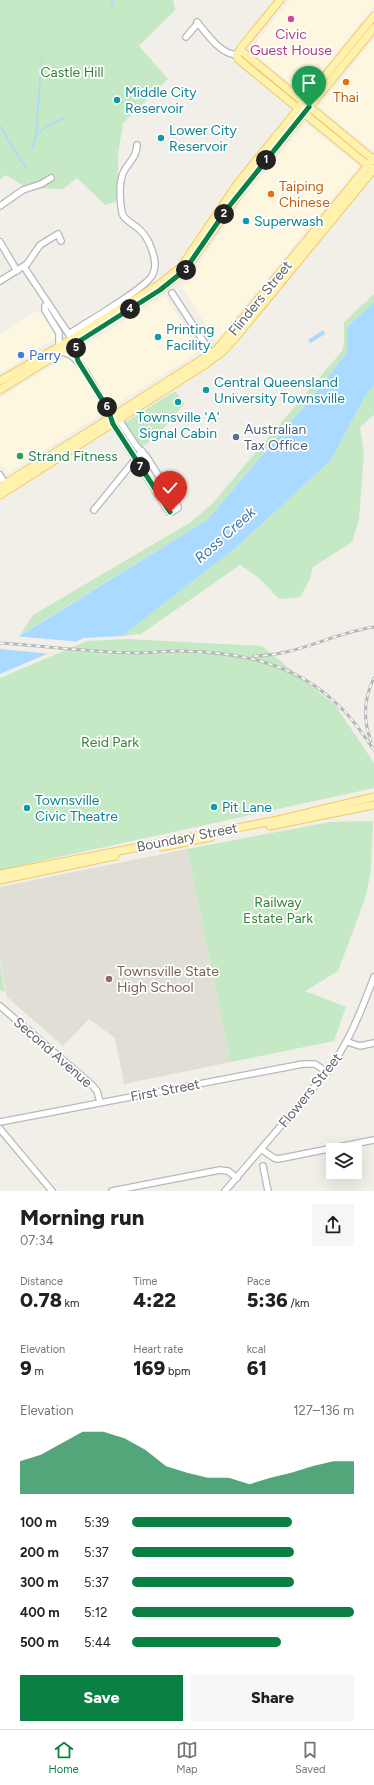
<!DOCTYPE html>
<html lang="en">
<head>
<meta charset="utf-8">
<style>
	:root { --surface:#fff; --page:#f6f6f6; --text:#202124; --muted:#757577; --line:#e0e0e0; --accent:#0b8043 }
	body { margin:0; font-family:Figtree,sans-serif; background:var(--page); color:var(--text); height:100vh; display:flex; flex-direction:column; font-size:15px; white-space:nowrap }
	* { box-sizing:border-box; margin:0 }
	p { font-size:13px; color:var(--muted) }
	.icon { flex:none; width:22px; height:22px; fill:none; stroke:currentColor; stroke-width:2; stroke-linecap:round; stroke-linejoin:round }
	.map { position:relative; height:1191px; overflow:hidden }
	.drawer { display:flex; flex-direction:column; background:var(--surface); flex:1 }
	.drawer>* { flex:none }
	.buttons { position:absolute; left:326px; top:1143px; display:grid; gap:8px }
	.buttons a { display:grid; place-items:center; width:36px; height:36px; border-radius:0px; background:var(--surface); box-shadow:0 4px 16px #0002; font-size:20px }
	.pin { position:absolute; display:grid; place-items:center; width:34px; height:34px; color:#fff; margin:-41px -17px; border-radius:50% 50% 50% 0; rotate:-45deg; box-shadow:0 0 4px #0007 }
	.pin .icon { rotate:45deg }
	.km { position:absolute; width:20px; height:20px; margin:-10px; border-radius:50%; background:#222; color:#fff; font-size:11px; line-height:20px; text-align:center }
	.round { display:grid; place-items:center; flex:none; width:42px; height:42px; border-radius:0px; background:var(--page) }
	.summary { display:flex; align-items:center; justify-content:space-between; height:68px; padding:0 20px }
	h1 { font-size:22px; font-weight:800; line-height:30px }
	.stats { display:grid; grid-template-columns:repeat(3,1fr); gap:6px; height:68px; padding:4px 20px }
	.stats div { display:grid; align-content:center }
	.stats b { font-size:20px; font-weight:800 }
	.stats small { font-size:11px; font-weight:400 }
	.stats p { font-size:11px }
	.chart { height:112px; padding:8px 20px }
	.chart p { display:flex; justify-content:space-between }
	.chart svg { width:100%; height:72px; margin-top:4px; fill:var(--accent); opacity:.7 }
	.cta { display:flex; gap:8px; margin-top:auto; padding:8px 20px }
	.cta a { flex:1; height:46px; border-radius:0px; background:var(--accent); color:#fff; font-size:16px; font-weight:800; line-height:46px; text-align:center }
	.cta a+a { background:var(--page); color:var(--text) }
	ul { padding:0 20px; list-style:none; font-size:13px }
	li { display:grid; grid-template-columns:64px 48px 1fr; align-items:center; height:30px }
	li i { height:10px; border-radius:5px; background:var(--accent) }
	.menu { display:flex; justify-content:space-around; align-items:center; height:56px; border-top:1px solid var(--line); background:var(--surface); font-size:11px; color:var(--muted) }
	.menu a { display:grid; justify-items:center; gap:2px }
	.menu .selected { color:var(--accent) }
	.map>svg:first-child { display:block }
</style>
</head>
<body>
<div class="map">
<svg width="374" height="1191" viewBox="0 0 374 1191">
	<rect width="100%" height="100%" fill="#f1efe8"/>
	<!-- commercial -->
	<g fill="#fef7e0">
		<path d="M290 0H374V6L303 94 250 50Z"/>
		<path d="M374 39V147L372 150 319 107Z"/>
		<path d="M305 123 359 166 216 341 181 286 190 278 236 208Z"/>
		<path d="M165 296 195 342 198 340 203 349 7 474 0 463V398Z"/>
		<path d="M38 310 56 338 0 373V335Z"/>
	</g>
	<!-- education -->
	<path fill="#e1ded6" d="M187 849 231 1062 124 1084 115 1038 89 1019 63 1046 7 997 0 962V887Z"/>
	<!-- green -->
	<g fill="#c5e8c5">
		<path d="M0 0H173L175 10 139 46 168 79 123 123 118 154V201L105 205 77 178 63 189 27 188 6 175 0 179Z"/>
		<path d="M374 294V302L347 327V352L319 389 207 520 20 635 33 615 191 522 211 505 342 351 344 343V322Z"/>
		<path d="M374 385V415L360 427 364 453 359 519 352 542 313 567 310 579 300 597 279 599 259 578 240 565 141 634 122 636 238 546 331 460 365 396Z"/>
		<path d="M175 391 185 403 159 434 141 448 124 423Z"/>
		<path d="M128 639 262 646 336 706 374 763V788L0 870V678L87 641Z"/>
		<path d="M373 821 371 869 366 896 338 971 305 991 346 1007 334 1041 231 1062 187 849 330 822Z"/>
		<path d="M0 965 5 992 0 990Z"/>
	</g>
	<!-- water -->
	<g fill="#aadaff">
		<path d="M374 302V385L365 396 331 460 238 546 122 636 84 638 0 674V648L207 520 319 389 347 352V327Z"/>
		<path d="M323 330 325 334 311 343 308 340Z"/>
	</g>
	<!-- pier -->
	<path fill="#f1efe8" d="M15 636 80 642 52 654 0 649V645Z"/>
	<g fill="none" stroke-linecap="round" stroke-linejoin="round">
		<!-- stream -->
		<g stroke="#aadaff" stroke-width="1.5">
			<path d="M112 6V0"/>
			<path d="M0 126 26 169"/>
			<path d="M36 135 49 125 65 118"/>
			<path d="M32 149 36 135 42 55"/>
		</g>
		<defs>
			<g id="minor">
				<path d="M197 22C207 34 220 54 237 55"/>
				<path d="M186 37 198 23"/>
				<path d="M0 206 23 190 41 184 51 178"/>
				<path d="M0 242 17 271"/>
				<path d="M24 267 70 336"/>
				<path d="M0 281 27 264 40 245 58 234 61 241"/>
				<path d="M172 293 211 353"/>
				<path d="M48 304 45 306V310L59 333V347"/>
				<path d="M69 334C85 323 147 288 153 274 157 265 154 254 150 245 148 240 144 234 140 230 135 224 124 221 122 213 120 201 118 183 124 171 129 162 137 156 137 145"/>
				<path d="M62 352C67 353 72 355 75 359 85 368 106 405 110 418"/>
				<path d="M77 359 75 351 78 342"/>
				<path d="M113 424 169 512H172L178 508V506L146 456 137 447 119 420"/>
				<path d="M0 475 5 484"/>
				<path d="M94 510 142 451"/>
				<path d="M0 1006 92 1085 97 1091 100 1102"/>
				<path d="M348 1042 360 1046 374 1043"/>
				<path d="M0 1122 303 1064H315L327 1072"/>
				<path d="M0 1129 52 1191"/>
				<path d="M261 1149 274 1158 278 1159 374 1140"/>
				<path d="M263 1166 268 1191"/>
				<path d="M112 1191 220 1170 228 1171 237 1178"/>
				<path d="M225 1191 327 1072C349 1043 361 1011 374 977"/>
			</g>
			<g id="major">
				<path d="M244 53 374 160"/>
				<path d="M237 55 238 59 244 64 371 168"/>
				<path d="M237 55 241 48 280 0"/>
				<path d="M0 381 72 339 160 284 181 267 238 183 374 16"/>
				<path d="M0 390 160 290 185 270 245 186 374 28"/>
				<path d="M0 487 115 415 215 351 225 340 374 158"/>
				<path d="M0 495 206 364 222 352 236 337 374 169"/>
				<path d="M270 826 374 805"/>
				<path d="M162 847 211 837"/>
				<path d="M0 874 278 820 374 797"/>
				<path d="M0 880 115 856"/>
			</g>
		</defs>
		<!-- minor casing -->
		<use href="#minor" stroke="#b5b8bc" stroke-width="8"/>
		<!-- major casing -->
		<use href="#major" stroke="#f2c960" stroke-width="9"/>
		<!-- minor -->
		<use href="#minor" stroke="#fff" stroke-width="5.5"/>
		<!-- major -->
		<use href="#major" stroke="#fff2af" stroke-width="7"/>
		<defs>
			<g id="rail">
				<path d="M0 643C45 646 91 652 136 653 150 653 164 651 179 651 238 652 294 662 338 705 352 718 363 734 374 750"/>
				<path d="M254 656C296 656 333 633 374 627"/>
				<path d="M371 741C363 720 364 698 374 678"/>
			</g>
		</defs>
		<!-- rail casing -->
		<use href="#rail" stroke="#b6b7b8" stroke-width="3"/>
		<!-- rail -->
		<use href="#rail" stroke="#fff" stroke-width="1.5" stroke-dasharray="4.5" stroke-linecap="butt"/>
	</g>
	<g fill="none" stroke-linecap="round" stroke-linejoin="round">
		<defs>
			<path id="route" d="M170 512 113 424 108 409 78 361C76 354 75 350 78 342L160 290 185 270 227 209 309 107"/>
		</defs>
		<!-- route casing -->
		<use href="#route" stroke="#fff" stroke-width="8"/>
		<!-- route -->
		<use href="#route" stroke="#0b8043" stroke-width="5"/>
	</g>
	<!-- markers -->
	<circle fill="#d1479c" stroke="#fff" stroke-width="1.5" cx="291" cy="19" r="4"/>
	<g fill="#e8710a" stroke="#fff" stroke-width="1.5">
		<circle cx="346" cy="82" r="4"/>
		<circle cx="271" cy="194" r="4"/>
	</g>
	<g fill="#0f9aa8" stroke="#fff" stroke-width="1.5">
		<circle cx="117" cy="100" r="4"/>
		<circle cx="161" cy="138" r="4"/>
		<circle cx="246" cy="221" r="4"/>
		<circle cx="158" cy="337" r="4"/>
		<circle cx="206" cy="390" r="4"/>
		<circle cx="178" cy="402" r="4"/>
		<circle cx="214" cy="807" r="4"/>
		<circle cx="27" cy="808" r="4"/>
	</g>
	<circle fill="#3f7fe0" stroke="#fff" stroke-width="1.5" cx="21" cy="355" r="4"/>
	<circle fill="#5c6f8a" stroke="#fff" stroke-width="1.5" cx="236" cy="437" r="4"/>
	<circle fill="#2e9e5b" stroke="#fff" stroke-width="1.5" cx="20" cy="456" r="4"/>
	<circle fill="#8d6e63" stroke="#fff" stroke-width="1.5" cx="109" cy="979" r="4"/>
	<g text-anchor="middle" stroke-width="3.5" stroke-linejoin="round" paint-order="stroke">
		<!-- hotel labels -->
		<g font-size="14" fill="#b23c85" stroke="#fff">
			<text x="291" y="39">Civic<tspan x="291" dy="16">Guest House</tspan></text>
		</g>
		<!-- park labels -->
		<g font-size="14" fill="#348238" stroke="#fff">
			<text x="72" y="77">Castle Hill</text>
			<text x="110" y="747">Reid Park</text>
			<text x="278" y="907">Railway<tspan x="278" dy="16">Estate Park</tspan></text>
		</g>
		<!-- culture labels -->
		<g font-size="14" fill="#0d838f" stroke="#fff" text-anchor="start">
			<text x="125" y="97">Middle City<tspan x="125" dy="16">Reservoir</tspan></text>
			<text x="169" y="135">Lower City<tspan x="169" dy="16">Reservoir</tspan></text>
			<text x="254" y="226">Superwash</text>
			<text x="166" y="334">Printing<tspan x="166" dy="16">Facility</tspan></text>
			<text x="214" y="387">Central Queensland<tspan x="214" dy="16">University Townsville</tspan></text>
			<text x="178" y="422" text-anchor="middle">Townsville 'A'<tspan x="178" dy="16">Signal Cabin</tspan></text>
			<text x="35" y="805">Townsville<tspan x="35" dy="16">Civic Theatre</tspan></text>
			<text x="222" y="812">Pit Lane</text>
		</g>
		<!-- food labels -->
		<g font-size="14" fill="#c56008" stroke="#fff">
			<text x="346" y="102">Thai</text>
			<text x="279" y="191" text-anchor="start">Taiping<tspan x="279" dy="16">Chinese</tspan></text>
		</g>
		<!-- street labels -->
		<g font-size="14" fill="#5f6368" stroke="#fff">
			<text transform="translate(260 298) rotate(-51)" y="5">Flinders Street</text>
			<text transform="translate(187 837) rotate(-11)" y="5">Boundary Street</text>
			<text transform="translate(53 1052) rotate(41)" y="5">Second Avenue</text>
			<text transform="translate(165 1090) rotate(-11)" y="5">First Street</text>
			<text transform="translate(310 1090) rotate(-51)" y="5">Flowers Street</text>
		</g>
		<!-- shop labels -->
		<g font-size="14" fill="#366cbe" stroke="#fff" text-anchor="start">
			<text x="29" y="360">Parry</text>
		</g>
		<!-- service labels -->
		<g font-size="14" fill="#4e5e75" stroke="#fff" text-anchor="start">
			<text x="244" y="434">Australian<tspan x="244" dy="16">Tax Office</tspan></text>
		</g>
		<!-- leisure labels -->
		<g font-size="14" fill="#27864d" stroke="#fff" text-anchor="start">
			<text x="28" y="461">Strand Fitness</text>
		</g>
		<!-- education labels -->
		<g font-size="14" fill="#785e54" stroke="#fff" text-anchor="start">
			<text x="117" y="976">Townsville State<tspan x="117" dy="16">High School</tspan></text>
		</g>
		<!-- water labels -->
		<g font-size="15" font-style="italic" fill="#4174aa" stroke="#fff">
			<text transform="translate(225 535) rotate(-42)" y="5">Ross Creek</text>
		</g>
	</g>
</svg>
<div class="buttons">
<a><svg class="icon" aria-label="layers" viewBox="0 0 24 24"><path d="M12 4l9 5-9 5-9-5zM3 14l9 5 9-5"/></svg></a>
</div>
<div class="pin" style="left:309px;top:107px;background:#1e9e55"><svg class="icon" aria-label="arrive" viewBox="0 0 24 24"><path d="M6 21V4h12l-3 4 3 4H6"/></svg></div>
<div class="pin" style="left:170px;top:512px;background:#d93025"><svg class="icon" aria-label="check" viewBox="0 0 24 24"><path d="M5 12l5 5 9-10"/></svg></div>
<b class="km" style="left:266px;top:160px">1</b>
<b class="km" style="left:224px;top:214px">2</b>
<b class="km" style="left:186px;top:270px">3</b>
<b class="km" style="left:130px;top:309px">4</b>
<b class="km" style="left:76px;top:348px">5</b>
<b class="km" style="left:107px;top:407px">6</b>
<b class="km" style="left:140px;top:467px">7</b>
</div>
<section class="drawer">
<div class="summary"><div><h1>Morning run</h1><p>07:34</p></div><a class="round"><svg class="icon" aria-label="share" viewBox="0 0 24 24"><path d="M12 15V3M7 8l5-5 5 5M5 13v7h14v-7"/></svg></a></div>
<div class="stats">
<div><p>Distance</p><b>0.78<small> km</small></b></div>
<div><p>Time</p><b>4:22</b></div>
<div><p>Pace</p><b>5:36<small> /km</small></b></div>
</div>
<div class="stats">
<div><p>Elevation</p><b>9<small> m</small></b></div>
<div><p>Heart rate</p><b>169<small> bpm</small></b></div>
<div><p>kcal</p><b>61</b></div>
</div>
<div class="chart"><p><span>Elevation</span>127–136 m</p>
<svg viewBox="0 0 160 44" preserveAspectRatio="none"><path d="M0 44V24L10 20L20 13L30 6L40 6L50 10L60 17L70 27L80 31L90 34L100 34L110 38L120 34L130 31L140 27L150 24L160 24V44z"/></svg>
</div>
<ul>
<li><b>100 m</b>5:39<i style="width:72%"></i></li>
<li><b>200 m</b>5:37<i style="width:73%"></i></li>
<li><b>300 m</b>5:37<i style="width:73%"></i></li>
<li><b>400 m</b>5:12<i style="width:100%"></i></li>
<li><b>500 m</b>5:44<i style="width:67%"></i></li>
</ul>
<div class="cta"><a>Save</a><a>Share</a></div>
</section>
<nav class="menu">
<a class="selected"><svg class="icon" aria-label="home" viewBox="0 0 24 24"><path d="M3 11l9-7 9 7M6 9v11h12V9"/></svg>Home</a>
<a><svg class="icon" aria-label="map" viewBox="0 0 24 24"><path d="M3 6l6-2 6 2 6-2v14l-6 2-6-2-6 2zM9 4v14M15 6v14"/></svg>Map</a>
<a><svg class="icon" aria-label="saved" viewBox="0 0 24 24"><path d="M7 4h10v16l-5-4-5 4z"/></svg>Saved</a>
</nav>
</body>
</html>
